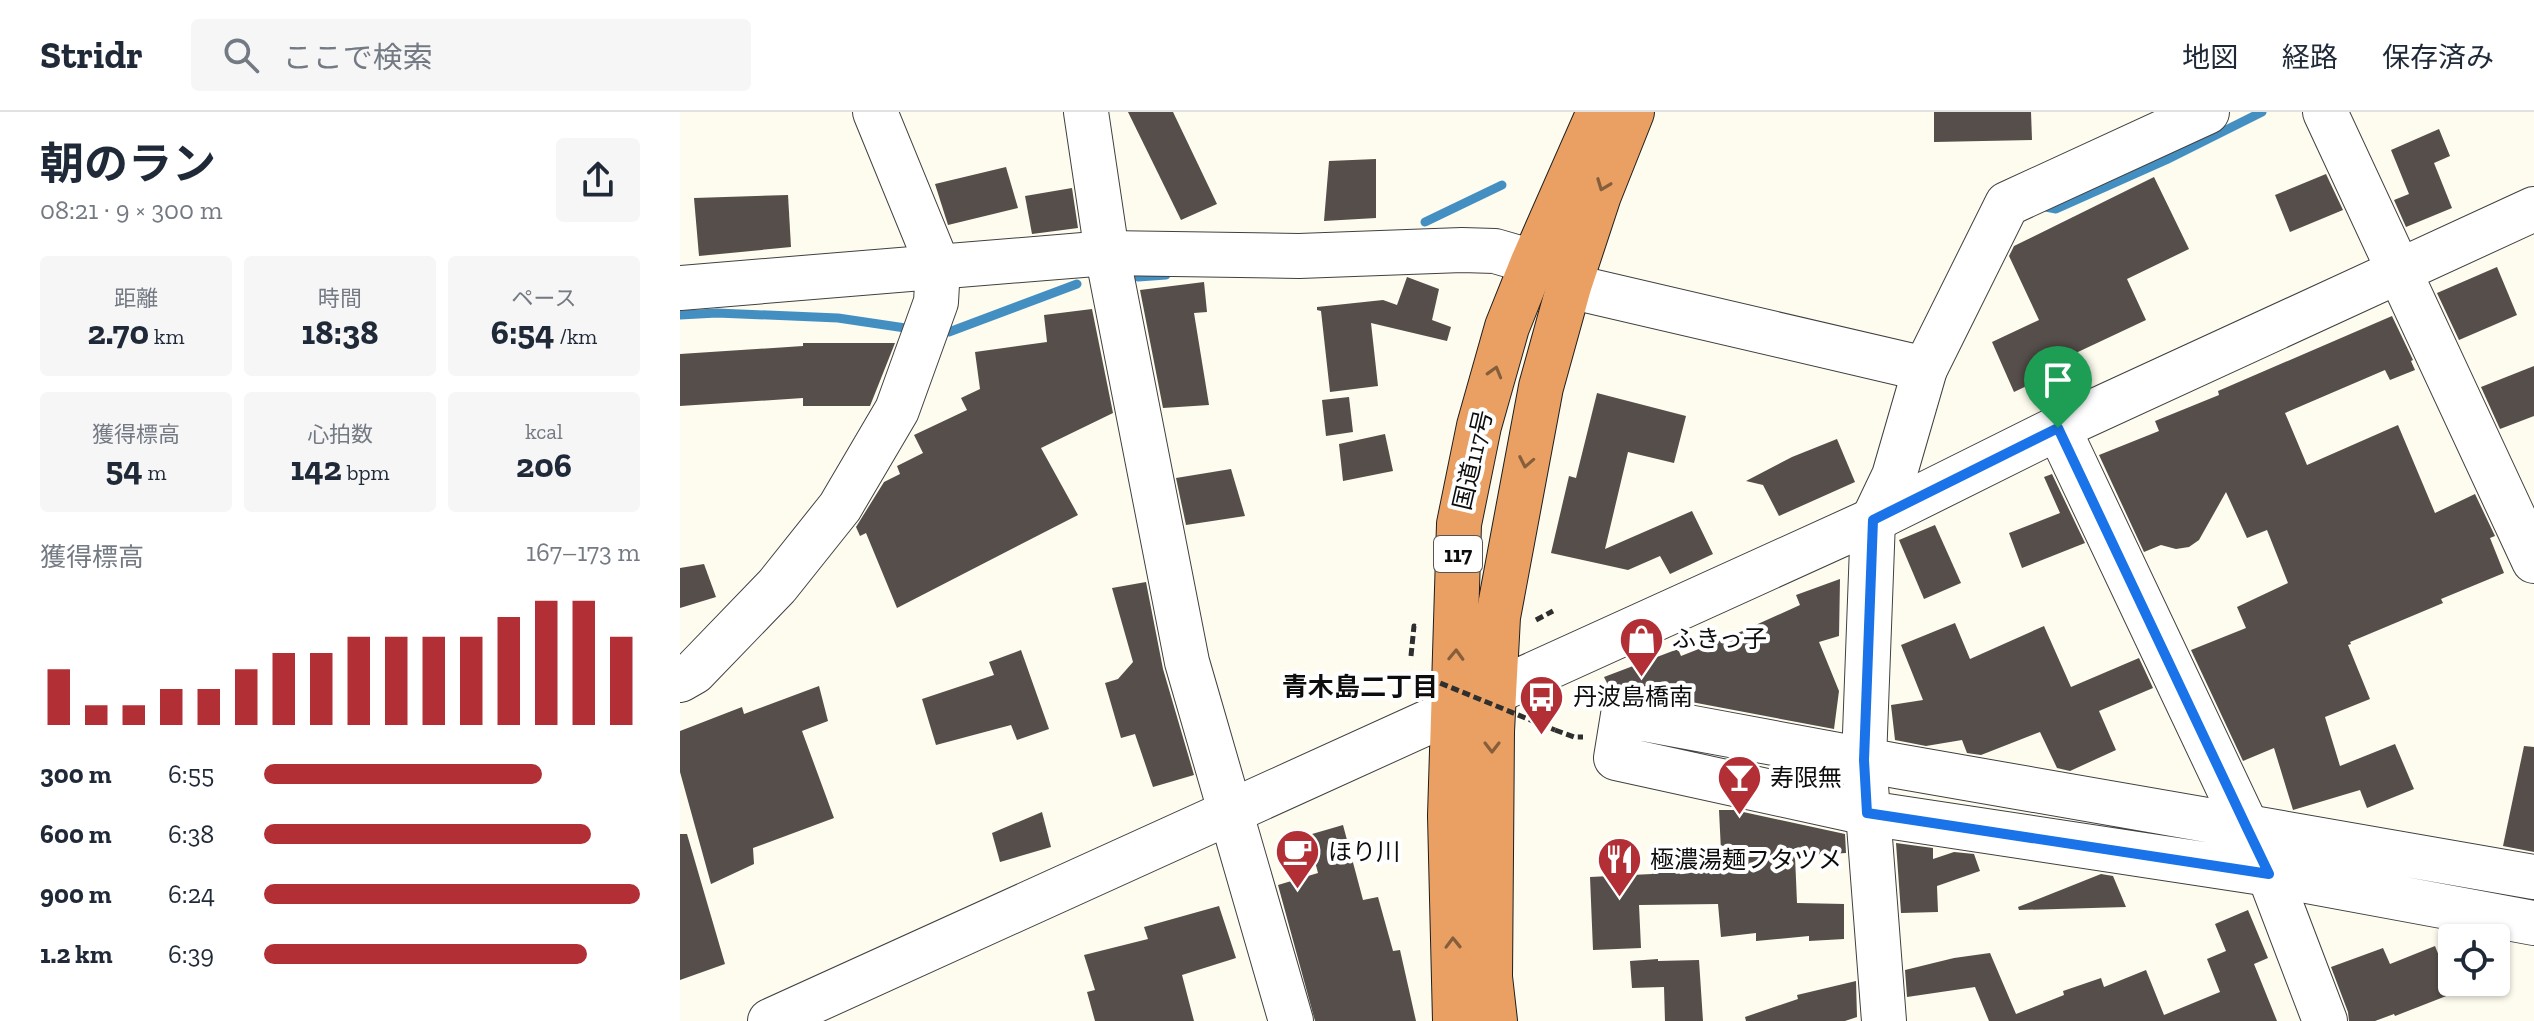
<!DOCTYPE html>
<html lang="ja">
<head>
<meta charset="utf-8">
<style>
	:root { --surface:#fff; --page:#f6f6f7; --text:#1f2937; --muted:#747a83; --line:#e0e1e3; --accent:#b23035 }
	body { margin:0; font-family:"Zilla Slab","Noto Sans JP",serif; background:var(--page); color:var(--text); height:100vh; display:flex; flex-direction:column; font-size:30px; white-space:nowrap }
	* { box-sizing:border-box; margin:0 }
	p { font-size:26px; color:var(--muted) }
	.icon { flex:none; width:44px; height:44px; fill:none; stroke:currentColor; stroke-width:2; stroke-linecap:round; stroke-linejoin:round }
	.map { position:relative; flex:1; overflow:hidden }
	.side { display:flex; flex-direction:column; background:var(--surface); width:680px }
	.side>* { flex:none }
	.controls { position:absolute; left:1758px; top:812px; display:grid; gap:16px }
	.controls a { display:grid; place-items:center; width:72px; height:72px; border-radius:8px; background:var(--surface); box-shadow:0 2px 6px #0004; font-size:40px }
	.pin { position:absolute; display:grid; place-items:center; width:68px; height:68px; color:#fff; margin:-82px -34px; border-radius:50% 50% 50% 0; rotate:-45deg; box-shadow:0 0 8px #0007 }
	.pin .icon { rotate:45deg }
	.round { display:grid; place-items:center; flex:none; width:84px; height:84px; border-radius:8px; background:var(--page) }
	.head { display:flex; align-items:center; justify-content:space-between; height:136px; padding:0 40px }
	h1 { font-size:44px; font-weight:700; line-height:60px }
	.metrics { display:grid; grid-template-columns:repeat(3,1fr); gap:12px; height:136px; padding:8px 40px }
	.metrics div { display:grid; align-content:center; border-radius:8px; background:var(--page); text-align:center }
	.metrics b { font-size:34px; font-weight:700 }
	.metrics small { font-size:22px; font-weight:400 }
	.metrics p { font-size:22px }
	.chart { height:224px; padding:16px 40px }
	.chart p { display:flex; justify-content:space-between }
	.chart svg { width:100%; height:144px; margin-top:8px; stroke:var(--accent); stroke-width:6 }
	ul { padding:0 40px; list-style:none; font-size:26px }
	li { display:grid; grid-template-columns:128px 96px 1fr; align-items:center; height:60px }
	li i { height:20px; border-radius:10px; background:var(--accent) }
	header { display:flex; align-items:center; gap:48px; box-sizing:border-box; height:112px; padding:0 40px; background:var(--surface); border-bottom:2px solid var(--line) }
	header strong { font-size:38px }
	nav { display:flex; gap:44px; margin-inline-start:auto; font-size:28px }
	.search { width:560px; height:72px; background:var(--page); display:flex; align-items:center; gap:20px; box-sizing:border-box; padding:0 28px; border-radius:8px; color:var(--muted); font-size:30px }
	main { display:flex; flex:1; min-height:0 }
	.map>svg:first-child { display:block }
</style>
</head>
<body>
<header>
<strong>Stridr</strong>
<div class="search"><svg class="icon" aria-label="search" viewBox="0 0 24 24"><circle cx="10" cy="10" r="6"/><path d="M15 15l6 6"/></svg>ここで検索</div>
<nav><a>地図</a><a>経路</a><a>保存済み</a></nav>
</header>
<main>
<section class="side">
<div class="head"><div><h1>朝のラン</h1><p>08:21 · 9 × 300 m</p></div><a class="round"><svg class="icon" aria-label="share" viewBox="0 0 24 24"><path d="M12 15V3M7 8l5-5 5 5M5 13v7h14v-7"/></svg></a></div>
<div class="metrics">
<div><p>距離</p><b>2.70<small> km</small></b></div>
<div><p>時間</p><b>18:38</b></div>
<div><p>ペース</p><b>6:54<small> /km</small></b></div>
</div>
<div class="metrics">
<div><p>獲得標高</p><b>54<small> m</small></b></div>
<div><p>心拍数</p><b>142<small> bpm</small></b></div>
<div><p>kcal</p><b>206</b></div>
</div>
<div class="chart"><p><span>獲得標高</span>167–173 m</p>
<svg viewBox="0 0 160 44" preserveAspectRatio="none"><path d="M5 44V27M15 44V38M25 44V38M35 44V33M45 44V33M55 44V27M65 44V22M75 44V22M85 44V17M95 44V17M105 44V17M115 44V17M125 44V11M135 44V6M145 44V6M155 44V17"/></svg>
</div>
<ul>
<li><b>300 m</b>6:55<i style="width:74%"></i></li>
<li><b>600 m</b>6:38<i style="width:87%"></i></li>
<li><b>900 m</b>6:24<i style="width:100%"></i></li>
<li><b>1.2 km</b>6:39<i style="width:86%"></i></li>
</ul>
</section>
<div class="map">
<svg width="1854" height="909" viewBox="0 0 1854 909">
	<rect width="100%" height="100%" fill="#fefbef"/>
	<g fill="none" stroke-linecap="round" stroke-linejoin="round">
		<!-- stream -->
		<g stroke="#448fc2" stroke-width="9">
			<path d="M1361 94 1376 97 1486 48 1582 0"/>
			<path d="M745 110 822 73"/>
			<path d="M458 165 486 163"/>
			<path d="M0 203 37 201 158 206 232 217"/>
			<path d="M269 220 397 172"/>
		</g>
	</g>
	<!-- building -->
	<g fill="#554e4a">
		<path d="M448 0H493L537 92 501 108Z"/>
		<path d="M1254 0H1351L1352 28 1254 30Z"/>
		<path d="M1759 17 1770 44 1754 51 1772 96 1726 115 1714 88 1729 82 1711 38Z"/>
		<path d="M696 47V106L644 109 649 49Z"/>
		<path d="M326 55 338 96 268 113 255 72Z"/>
		<path d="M1646 62 1663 98 1610 120 1595 83Z"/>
		<path d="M1474 65 1509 137 1447 167 1466 208 1366 255 1370 263 1334 280 1312 230 1359 208 1329 144 1334 134Z"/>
		<path d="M392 76 398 116 352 122 345 84Z"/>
		<path d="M108 83 111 135 19 144 14 86Z"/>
		<path d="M1817 155 1837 203 1779 228 1757 181Z"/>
		<path d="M727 165 759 177 752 208 771 215 767 229 691 211 698 274 650 280 641 199 637 198V195L703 188 717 193Z"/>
		<path d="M524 170 527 200 514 201 529 293 483 296 460 178Z"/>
		<path d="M412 197 433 301 361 336 398 403 217 496 186 421 180 424 176 415 204 370 220 362 217 354 243 341 234 323 287 298 281 286 300 277 295 240 367 230 364 203Z"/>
		<path d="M1712 204 1733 248 1731 249 1735 258 1710 268 1705 258 1605 301 1627 353 1718 313 1755 401 1795 382 1815 424 1810 426 1824 461 1761 487 1763 491 1670 530 1671 532 1668 533 1690 587 1645 605 1660 654 1715 632 1734 677 1687 696 1680 678 1613 698 1594 636 1563 649 1511 538 1566 516 1557 495 1608 471 1587 418 1567 426 1546 380 1519 428 1509 435 1496 437 1481 433 1464 440 1419 343 1479 319 1475 309 1539 283 1538 279Z"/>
		<path d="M123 231H215L190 294H123V286L0 294V242L123 234Z"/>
		<path d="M1854 254V304L1820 317 1801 275Z"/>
		<path d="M917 281 1006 304 994 351 948 340 925 437 1012 399 1033 442 990 462 980 444 948 458 871 441 889 364 896 366Z"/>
		<path d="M669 285 673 320 646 324 642 288Z"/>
		<path d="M705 322 713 359 663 369 659 332Z"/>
		<path d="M1157 327 1175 370 1099 404 1083 373 1066 369 1112 345Z"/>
		<path d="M551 357 565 404 506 413 496 366Z"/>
		<path d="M1372 362 1405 431 1342 456 1329 421 1380 401 1364 365Z"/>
		<path d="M1255 413 1281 471 1244 487 1219 428Z"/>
		<path d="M24 452 36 485 0 496V456Z"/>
		<path d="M1160 467 1159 524 1139 530 1159 579 1154 617 948 578 932 581 924 565 998 537 1001 544 1049 525 1120 493 1116 483Z"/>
		<path d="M466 470 483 557 514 663 473 675 455 622 441 626 425 571 438 567 453 550 432 476Z"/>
		<path d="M1275 511 1290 547 1364 514 1391 575 1459 546 1473 576 1419 599 1436 638 1390 659 1377 656 1360 620 1301 643 1287 641 1282 628 1246 634 1215 628 1211 593 1243 588 1221 533Z"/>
		<path d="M341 538 369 617 337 628 331 613 256 633 242 587 314 563 309 550Z"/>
		<path d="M139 574 148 609 122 619 154 706 73 736 74 752 31 772 0 660V619L62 595 64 602Z"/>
		<path d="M1844 634 1854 635V740L1823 734Z"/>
		<path d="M1039 698H1054L1165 722 1166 741 1115 744 1117 791 1164 792V827L1129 829V824L1076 829V821L1041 825 1038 792 959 793 961 836 913 838 910 765 972 762V742L1041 739Z"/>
		<path d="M362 700 371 735 320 750 312 721Z"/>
		<path d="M663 713 683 788 698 785 713 839 720 838 736 909H635L598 773 638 761 633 742 637 741 632 722Z"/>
		<path d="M0 722H7L45 852 0 868Z"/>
		<path d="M1216 731 1253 736V747L1274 740 1294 742 1300 759 1257 774 1258 800 1221 801Z"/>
		<path d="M1421 762 1433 764 1446 795 1339 798 1338 795Z"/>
		<path d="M539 794 556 846 502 863 514 909H415L407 880 415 878 404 843 468 827 464 815Z"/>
		<path d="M1568 798 1588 846 1574 852 1597 909H1309L1295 875 1227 885 1225 858 1274 846 1310 841 1336 902 1384 883 1383 879 1421 866 1424 875 1466 858 1484 903 1540 880 1527 847 1546 839 1535 812Z"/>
		<path d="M1755 834 1774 881 1715 904 1714 902 1695 909H1669L1668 900 1651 855 1703 836 1710 852Z"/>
		<path d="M978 847V849L1019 848 1023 909H985L984 875 952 876 950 849Z"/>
		<path d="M1176 869 1177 905 1165 909H1066L1065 905 1118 887 1117 883Z"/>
	</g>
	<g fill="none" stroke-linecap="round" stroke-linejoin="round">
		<defs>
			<g id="minor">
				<path d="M406 0 427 141 507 550 611 909"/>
				<path d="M1645 0 1854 449"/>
				<path d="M889 174 1245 257"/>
				<path d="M0 176 427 141 619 144 782 138 815 139 853 150"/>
				<path d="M1378 316 1589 762 1645 909"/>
				<path d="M0 568 14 560 97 474 160 395 217 298 256 190 258 154 195 0"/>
				<path d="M1854 765 1217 654 943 603 936 646 1187 701 1589 762 1854 811"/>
				<path d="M90 909 1193 408 1378 316 1854 97"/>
				<path d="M1204 909 1184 648 1193 408 1214 364 1245 257 1327 92 1527 0"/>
			</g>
			<g id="highway">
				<path d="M775 909 770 704 779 412 799 314 827 215 853 150 919 0"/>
				<path d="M815 909 810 865 812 619 818 505 861 275 889 174 919 83 952 0"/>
			</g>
		</defs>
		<!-- minor casing -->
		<use href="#minor" stroke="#404040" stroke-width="46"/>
		<!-- highway casing -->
		<use href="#highway" stroke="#1e1e1e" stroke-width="46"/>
		<!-- path -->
		<g stroke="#2f2f2f" stroke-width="5" stroke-dasharray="8 4" stroke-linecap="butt">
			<path d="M856 508 873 499"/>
			<path d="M731 544 734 514 739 515"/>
			<path d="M875 618 894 625H903"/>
		</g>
		<!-- minor -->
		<use href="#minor" stroke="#fff" stroke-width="44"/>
		<!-- highway -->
		<use href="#highway" stroke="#e9a062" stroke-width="44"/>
		<!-- path-bridge -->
		<path stroke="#2f2f2f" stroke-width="5" stroke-dasharray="8 4" stroke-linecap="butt" d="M738 562 875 618"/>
	</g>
	<!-- one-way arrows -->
	<defs><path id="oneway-chevron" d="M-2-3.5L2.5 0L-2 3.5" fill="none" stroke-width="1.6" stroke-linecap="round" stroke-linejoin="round" transform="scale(2)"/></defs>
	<g stroke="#865e3c">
		<use href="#oneway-chevron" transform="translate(923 73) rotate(111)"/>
		<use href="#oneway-chevron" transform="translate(815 260) rotate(-74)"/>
		<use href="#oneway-chevron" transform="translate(846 350) rotate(101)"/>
		<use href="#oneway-chevron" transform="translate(776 543) rotate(-88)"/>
		<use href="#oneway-chevron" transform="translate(812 635) rotate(90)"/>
		<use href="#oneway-chevron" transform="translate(773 831) rotate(-91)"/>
	</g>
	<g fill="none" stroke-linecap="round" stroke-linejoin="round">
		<defs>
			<path id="route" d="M1378 316 1566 714 1589 762 1187 701 1184 648 1193 408Z"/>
		</defs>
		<!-- route casing -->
		<use href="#route" stroke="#fff" stroke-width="16"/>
		<!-- route -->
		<use href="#route" stroke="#1a73e8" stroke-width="10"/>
	</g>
	<!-- icons -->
	<defs>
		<symbol id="shop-pin" viewBox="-11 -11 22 30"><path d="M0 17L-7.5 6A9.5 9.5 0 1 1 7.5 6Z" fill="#b23035" stroke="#fff"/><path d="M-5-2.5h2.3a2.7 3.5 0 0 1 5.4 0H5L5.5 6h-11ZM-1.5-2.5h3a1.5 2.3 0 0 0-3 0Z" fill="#fff"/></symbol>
		<symbol id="bus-pin" viewBox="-11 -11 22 30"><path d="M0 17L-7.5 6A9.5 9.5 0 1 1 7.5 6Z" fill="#b23035" stroke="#fff"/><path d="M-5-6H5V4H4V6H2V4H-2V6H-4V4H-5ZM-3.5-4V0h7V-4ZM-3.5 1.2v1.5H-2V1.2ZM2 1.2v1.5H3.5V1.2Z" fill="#fff"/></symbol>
		<symbol id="bar-pin" viewBox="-11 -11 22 30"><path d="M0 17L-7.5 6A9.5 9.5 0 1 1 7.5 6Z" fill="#b23035" stroke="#fff"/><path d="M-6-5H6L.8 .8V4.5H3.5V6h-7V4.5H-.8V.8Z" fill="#fff"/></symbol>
		<symbol id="cafe-pin" viewBox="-11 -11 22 30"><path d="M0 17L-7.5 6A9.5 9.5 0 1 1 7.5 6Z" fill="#b23035" stroke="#fff"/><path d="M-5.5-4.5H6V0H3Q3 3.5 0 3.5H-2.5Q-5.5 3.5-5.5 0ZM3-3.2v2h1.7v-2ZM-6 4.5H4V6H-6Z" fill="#fff"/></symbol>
		<symbol id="restaurant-pin" viewBox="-11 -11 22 30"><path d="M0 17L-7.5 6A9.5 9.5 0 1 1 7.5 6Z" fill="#b23035" stroke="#fff"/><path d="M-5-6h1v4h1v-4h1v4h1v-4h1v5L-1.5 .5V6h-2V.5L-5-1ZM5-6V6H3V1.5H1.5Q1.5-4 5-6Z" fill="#fff"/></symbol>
	</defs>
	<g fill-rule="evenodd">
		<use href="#shop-pin" x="936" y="502" width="51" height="69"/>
		<use href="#bus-pin" x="836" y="560" width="51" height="69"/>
		<use href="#bar-pin" x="1034" y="640" width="51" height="69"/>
		<use href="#cafe-pin" x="592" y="714" width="51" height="69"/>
		<use href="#restaurant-pin" x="914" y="722" width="51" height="69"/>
	</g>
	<g text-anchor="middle" stroke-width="8" stroke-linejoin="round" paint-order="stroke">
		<!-- shield labels -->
		<rect fill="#fff" stroke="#565656" stroke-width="2" x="754" y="424" width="48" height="36" rx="6"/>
		<g font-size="22" font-weight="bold" fill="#0d0d0d">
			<text x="778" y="450">117</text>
		</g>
		<!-- street labels -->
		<g font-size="24" fill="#0d0d0d" stroke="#fff">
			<text transform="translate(793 348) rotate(-77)" y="8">国道117号</text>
		</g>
		<!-- poi labels -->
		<g font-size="24" fill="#0d0d0d" stroke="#fff" text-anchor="start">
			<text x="992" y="535">ふきっ子</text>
			<text x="893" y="593">丹波島橋南</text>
			<text x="1090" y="674">寿限無</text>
			<text x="648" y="748">ほり川</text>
			<text x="970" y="756">極濃湯麺フタツメ</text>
		</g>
		<!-- neighbourhood labels -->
		<g font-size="26" font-weight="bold" fill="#0d0d0d" stroke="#fff">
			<text x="680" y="584">青木島二丁目</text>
		</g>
	</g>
</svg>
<div class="controls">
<a><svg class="icon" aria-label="locate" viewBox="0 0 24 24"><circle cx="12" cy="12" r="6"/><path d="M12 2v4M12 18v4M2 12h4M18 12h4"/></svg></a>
</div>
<div class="pin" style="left:1378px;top:316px;background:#1e9e55"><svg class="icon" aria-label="arrive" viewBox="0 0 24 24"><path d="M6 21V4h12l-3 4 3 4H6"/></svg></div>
</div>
</main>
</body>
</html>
